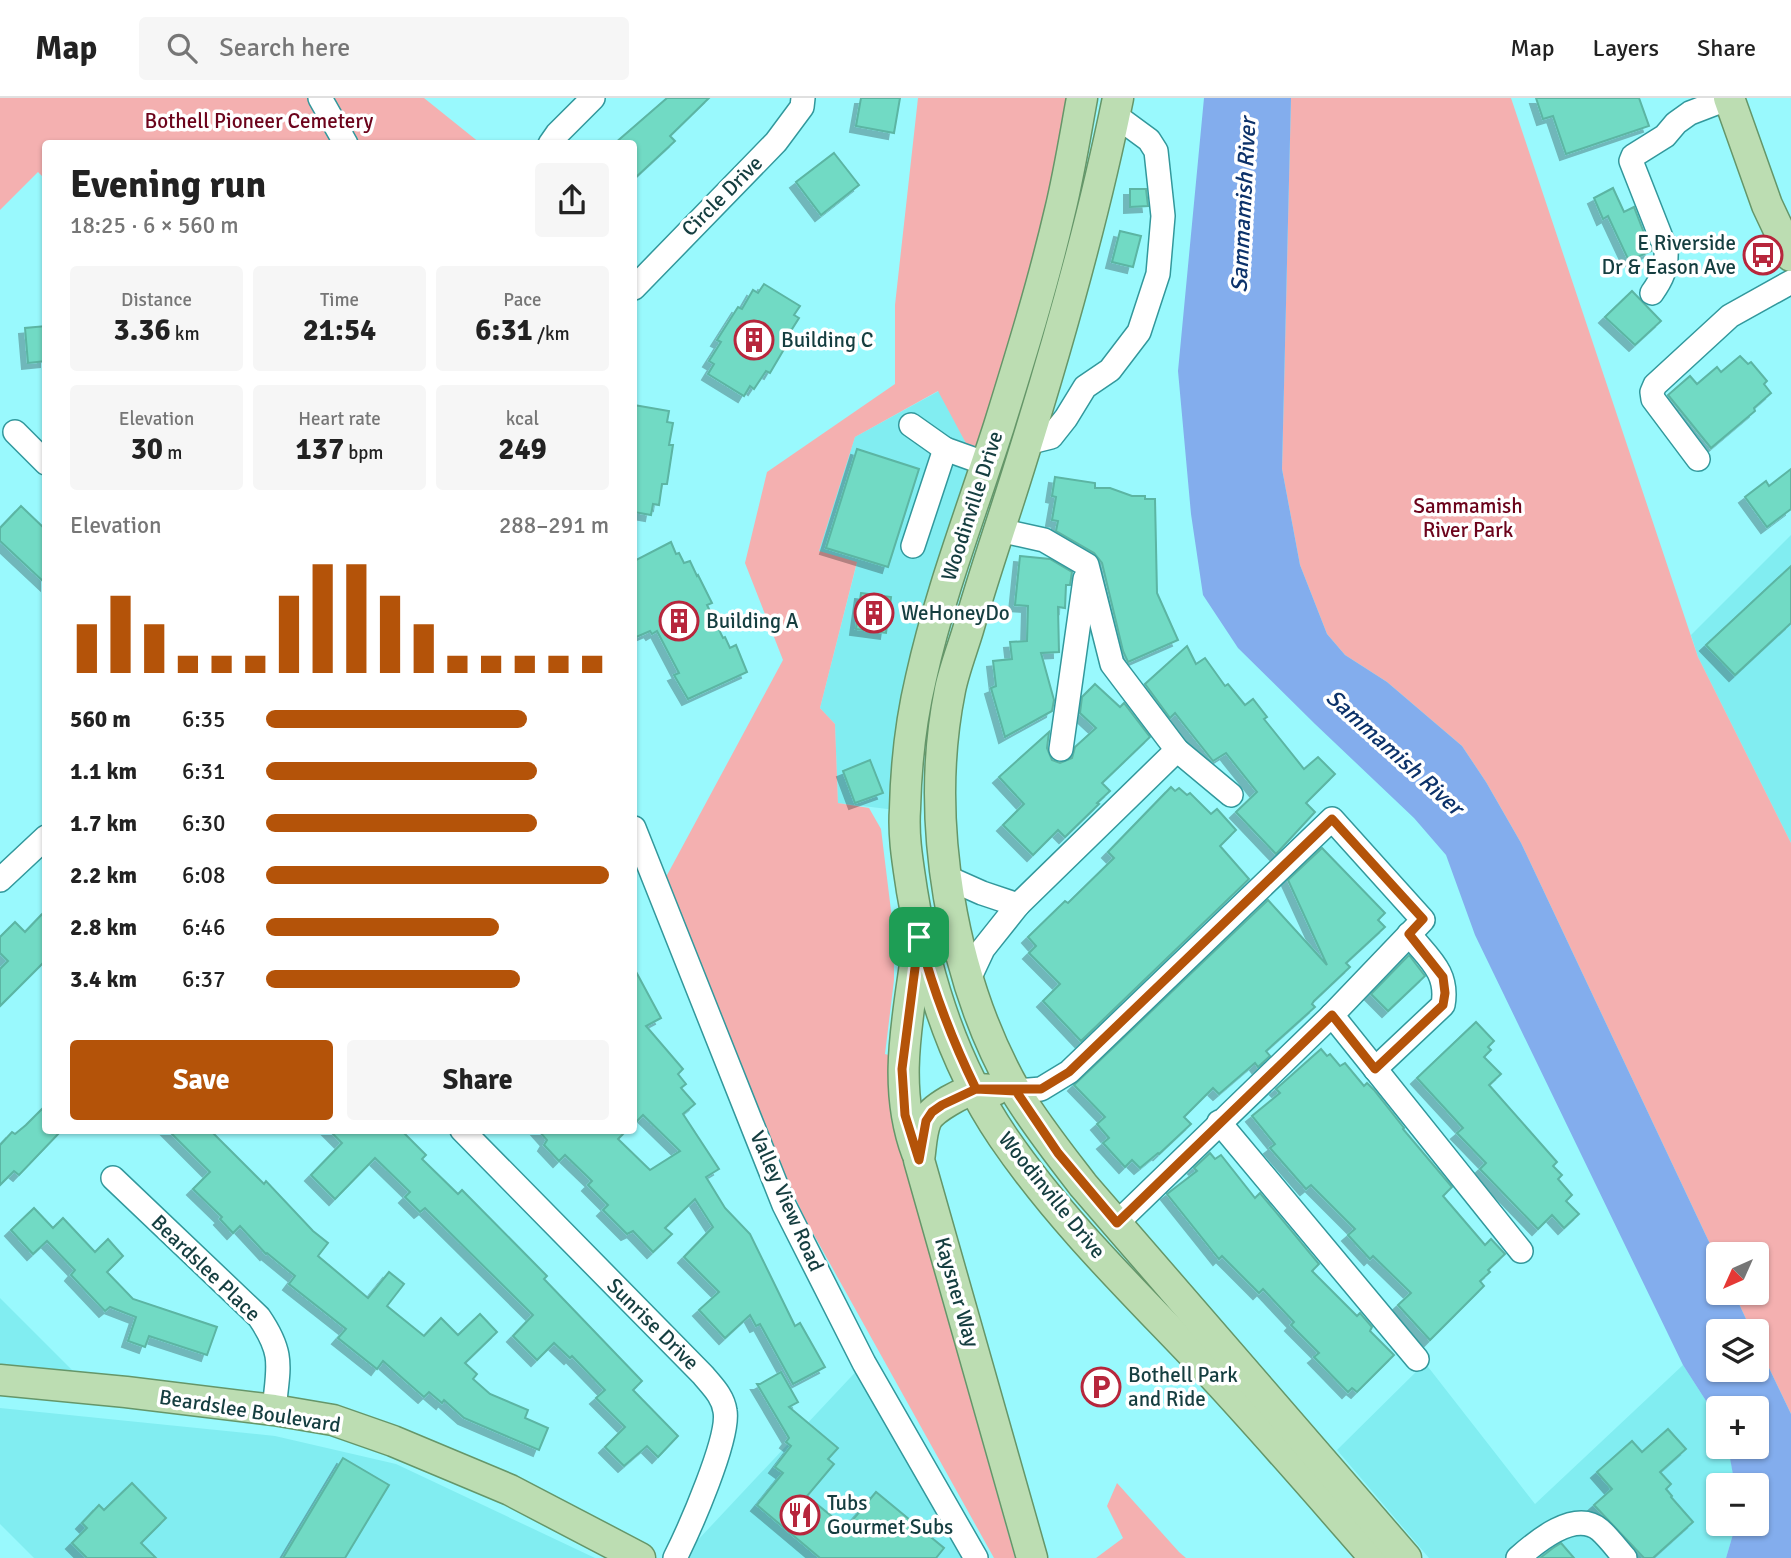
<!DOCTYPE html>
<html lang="en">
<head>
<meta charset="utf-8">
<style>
	:root { --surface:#fff; --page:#f6f6f6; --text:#222; --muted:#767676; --line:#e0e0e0; --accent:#b45309 }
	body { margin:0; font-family:Signika,sans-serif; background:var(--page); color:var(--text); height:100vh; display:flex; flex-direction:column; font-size:26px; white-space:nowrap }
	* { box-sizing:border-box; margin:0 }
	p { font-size:23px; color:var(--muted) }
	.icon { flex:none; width:38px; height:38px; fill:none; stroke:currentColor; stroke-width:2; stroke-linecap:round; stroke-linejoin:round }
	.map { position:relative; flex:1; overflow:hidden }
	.details { position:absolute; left:42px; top:42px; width:595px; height:994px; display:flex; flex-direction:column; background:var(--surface); border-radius:7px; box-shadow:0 2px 5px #0004 }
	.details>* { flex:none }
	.needle { width:46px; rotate:225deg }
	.tools { position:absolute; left:1706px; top:1144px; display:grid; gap:14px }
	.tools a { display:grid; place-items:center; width:63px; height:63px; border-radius:7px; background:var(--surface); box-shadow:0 2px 5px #0004; font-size:35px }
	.pin { position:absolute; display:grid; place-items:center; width:60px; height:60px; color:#fff; margin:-30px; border-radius:14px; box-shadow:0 4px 10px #0006 }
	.round { display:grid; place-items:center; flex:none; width:74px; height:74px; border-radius:7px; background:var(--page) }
	.summary { display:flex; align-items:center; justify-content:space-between; height:119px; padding:0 28px }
	h1 { font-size:38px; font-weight:700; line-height:52px }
	.stats { display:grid; grid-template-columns:repeat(3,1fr); gap:10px; height:119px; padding:7px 28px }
	.stats div { display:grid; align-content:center; border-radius:7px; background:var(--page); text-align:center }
	.stats b { font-size:30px; font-weight:700 }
	.stats small { font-size:19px; font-weight:400 }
	.stats p { font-size:19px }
	.chart { height:196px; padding:14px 28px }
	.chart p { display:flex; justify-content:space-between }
	.chart svg { width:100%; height:126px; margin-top:7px; stroke:var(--accent); stroke-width:6 }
	.action { display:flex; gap:14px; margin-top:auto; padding:14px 28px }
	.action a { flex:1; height:80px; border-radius:7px; background:var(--accent); color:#fff; font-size:28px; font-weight:700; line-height:80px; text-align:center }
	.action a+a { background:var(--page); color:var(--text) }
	ul { padding:0 28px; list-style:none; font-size:23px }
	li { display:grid; grid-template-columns:112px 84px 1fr; align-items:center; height:52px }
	li i { height:18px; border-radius:9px; background:var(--accent) }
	header { display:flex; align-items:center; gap:42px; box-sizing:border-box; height:98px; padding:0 35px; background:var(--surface); border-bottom:2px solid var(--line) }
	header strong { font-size:33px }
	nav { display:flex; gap:38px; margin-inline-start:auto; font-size:24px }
	.search { width:490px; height:63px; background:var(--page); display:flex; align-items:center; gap:18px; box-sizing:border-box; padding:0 24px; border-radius:7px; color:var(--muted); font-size:26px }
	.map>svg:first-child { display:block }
</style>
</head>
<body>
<header>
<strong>Map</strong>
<div class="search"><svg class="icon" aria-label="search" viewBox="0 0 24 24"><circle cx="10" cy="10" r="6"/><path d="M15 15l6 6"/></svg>Search here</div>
<nav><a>Map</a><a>Layers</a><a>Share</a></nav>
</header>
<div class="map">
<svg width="1791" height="1460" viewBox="0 0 1791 1460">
	<defs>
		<filter id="shadow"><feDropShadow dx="-6" dy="6" stdDeviation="0" flood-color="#0004"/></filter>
	</defs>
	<rect width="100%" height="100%" fill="#99f9fd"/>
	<!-- built -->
	<g fill="#81edf1">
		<path d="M939 293 983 377 904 713 838 705 835 626 820 610 857 465 818 453 855 339Z"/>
		<path d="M1791 437V745L1698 559 1691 537Z"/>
		<path d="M0 1200 90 1290 0 1282Z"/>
		<path d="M864 1265 976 1460H681Z"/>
		<path d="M1425 1265 1535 1406 1683 1267 1708 1306 1718 1330V1349H1728L1729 1352 1735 1388H1718V1426H1736L1726 1460H1429L1337 1352Z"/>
		<path d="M0 1310 275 1338 396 1366 595 1460H34L0 1426Z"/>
	</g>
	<!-- green -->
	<g fill="#f4b0b0">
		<path d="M0 0H424L480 45 46 46 45 81 38 74 0 112Z"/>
		<path d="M918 0H1082L983 377 938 293 855 339 819 453 857 464 820 610 835 626 838 705 869 710 881 731 894 837V882L885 956 892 958 891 1020 1015 1460H994L804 1119 659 792 783 562 745 465 767 374 895 286V207Z"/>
		<path d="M1291 0H1511L1698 559 1791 745V1316L1757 1245V1234H1752L1734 1195H1757V1157H1718V1163L1521 745 1486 684 1462 648 1387 584 1345 557 1327 536 1300 467 1282 371Z"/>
		<path d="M1117 1385 1179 1454 1186 1460H1096L1123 1440 1107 1408Z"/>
	</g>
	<!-- water -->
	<path fill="#83aded" d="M1204 0H1291L1282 371 1300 467 1327 536 1345 557 1387 584 1462 648 1486 684 1521 745 1718 1163V1195H1734L1752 1234H1718V1272H1757V1245L1791 1316V1460H1726L1736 1426H1757V1388H1735L1728 1349H1757V1311H1718V1330L1708 1306 1683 1267 1475 837 1446 757 1414 720 1315 626 1238 550 1203 497 1191 416 1178 273Z"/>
	<!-- building -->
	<g fill="#71dac4" stroke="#5bb5a3" stroke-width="2" filter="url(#shadow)">
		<path d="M667 0H709L670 38 675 43 634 81V46H614Z"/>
		<path d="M861 0H900L894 35 856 28Z"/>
		<path d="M1536 0H1639L1649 28 1566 56 1553 18 1543 21Z"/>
		<path d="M834 55 859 87 821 117 796 84Z"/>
		<path d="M1613 90 1624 114 1634 109 1651 153 1629 163 1608 118 1603 121 1594 100Z"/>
		<path d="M1130 91H1146L1148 108 1130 109Z"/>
		<path d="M1120 133 1141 138 1133 169 1112 164Z"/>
		<path d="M764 186 800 208 794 217 799 220 787 239 790 241 770 275 766 273 754 291 750 288 744 298 708 276 714 266 709 263 721 244 717 242 738 209 742 211 753 192 758 195Z"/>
		<path d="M1632 193 1661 223 1635 247 1605 219Z"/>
		<path d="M46 228V263L28 265 25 230Z"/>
		<path d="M1740 258 1748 266 1751 264 1767 283 1764 286 1771 295 1754 310 1755 313 1711 350 1668 297 1690 278 1697 286 1717 269 1721 274Z"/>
		<path d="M634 307 669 313 667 324 673 325 669 347H673L667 386H662L659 407 653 406 651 417 634 414Z"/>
		<path d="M857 351 919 371 888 469 826 450Z"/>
		<path d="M1791 371V411L1767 429 1745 399 1766 383 1769 388Z"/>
		<path d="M1055 379 1095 385V390H1110L1132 398H1145V401H1155L1157 495 1178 542 1128 564 1123 553 1102 465 1094 455 1056 433 1058 423 1052 422 1056 399 1052 398Z"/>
		<path d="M21 408 46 432V486L0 443V430Z"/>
		<path d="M671 444 676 456 679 455 684 465 690 463 697 478 698 477 712 505 707 507 723 540 725 539 730 550 736 547 747 574 688 601 674 577 679 575 657 533 652 536 650 533 634 540V463Z"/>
		<path d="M1020 458 1050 461 1072 474 1070 487H1066L1065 510 1058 509 1059 554 1041 555 1054 602 1052 613 1005 639 991 590 996 588 993 563 1012 561 1010 544 1027 543 1028 508 1015 507Z"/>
		<path d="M1791 468V525L1735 577 1706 547Z"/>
		<path d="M861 495 891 499 886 535 856 531Z"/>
		<path d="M1187 548 1196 566 1205 560 1225 588 1228 586 1245 607 1253 601 1267 619 1264 621 1304 671 1318 659 1335 676 1306 705 1315 714 1276 756 1236 714 1257 694 1226 655 1213 663 1175 615 1170 620 1145 586Z"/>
		<path d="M1095 586 1120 609 1124 605 1150 639 1102 685 1110 693 1097 705 1099 706 1065 739 1058 732 1033 757 1003 727 1024 706 999 679 1049 634 1047 650 1052 662 1060 665 1072 660 1075 649 1096 630 1080 615 1082 599Z"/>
		<path d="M870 662 883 695 855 705 843 673Z"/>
		<path d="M1171 689 1175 693 1179 690 1187 697 1190 695 1211 716 1217 711 1236 732 1220 748 1249 781 1081 943 1043 903 1060 886 1029 855 1036 848 1028 839 1065 803 1068 805 1114 760 1108 754Z"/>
		<path d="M1322 750 1385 815 1378 822 1385 829 1346 865 1350 869 1314 903 1312 906 1315 909 1266 953 1270 958 1258 969 1255 965 1219 996 1213 990 1184 1019 1191 1026 1159 1056 1158 1055 1140 1070 1132 1062 1125 1069 1103 1045 1109 1040 1097 1026 1105 1019 1074 987 1268 802 1327 867 1288 782Z"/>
		<path d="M46 812V862L0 908V871L8 863 0 855V839L15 824 25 834Z"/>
		<path d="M1409 857 1425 878 1388 913 1371 896Z"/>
		<path d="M634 870 661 920 646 928 683 971 678 976 686 986 681 990 695 1006 683 1016 719 1071 706 1079 725 1110 750 1136 795 1228 800 1225 825 1269 793 1286 760 1226 756 1228 750 1217 725 1240 699 1212 719 1194 684 1159 713 1129 695 1101 665 1130 672 1136 653 1154 633 1133 627 1136 603 1112 608 1107 588 1087 592 1083 565 1057 559 1063 544 1047 547 1042 538 1032H627L618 1041 650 1072 680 1053 643 1017 634 1026Z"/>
		<path d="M1476 924 1494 943 1488 949 1491 952 1484 959 1501 976 1489 987 1557 1064 1553 1068 1562 1077 1558 1081 1572 1097 1566 1103 1579 1116 1564 1130 1552 1117 1538 1131 1480 1071 1486 1065 1457 1035 1463 1030 1417 980Z"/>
		<path d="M1321 951 1327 958 1330 956 1340 968 1345 965 1364 988 1367 985 1374 992 1404 1030 1403 1031 1452 1089 1443 1098 1485 1147 1491 1141 1505 1156 1488 1172 1490 1174 1480 1183 1484 1188 1430 1242 1398 1207 1411 1195 1373 1158 1370 1161 1348 1137 1355 1131 1311 1087 1306 1091 1270 1050 1275 1046 1252 1018 1280 995 1276 991Z"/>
		<path d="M46 1007V1032H62L19 1077 14 1073 0 1087V1047L12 1034 15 1036 26 1027Z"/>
		<path d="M168 1032H210L264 1086 266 1083 313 1133 328 1145 318 1158 368 1200 389 1174 404 1186 387 1208 424 1238 441 1220 458 1237 480 1216 497 1234 465 1265 477 1276 473 1281 490 1296 528 1312 525 1320 548 1330 539 1352 464 1320 444 1302 442 1305 429 1294 424 1299 383 1263 377 1271 338 1240 346 1231 289 1186 295 1178 267 1155 266 1156 240 1128 233 1135 220 1121 222 1119 193 1091 210 1074Z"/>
		<path d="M329 1032H401L426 1057 422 1061 458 1096 462 1092 547 1178 544 1181 642 1283 633 1292 678 1338 658 1359 647 1348 624 1368 605 1349 625 1329 596 1300 605 1292 572 1258 570 1260 554 1245 537 1262 513 1238 533 1217 425 1110 420 1114 405 1099 410 1094 375 1060 335 1101 311 1077 342 1045Z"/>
		<path d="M1210 1055 1215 1061 1221 1057 1255 1100 1260 1095 1319 1166 1312 1173 1357 1218 1360 1215 1372 1229 1370 1233 1394 1257 1357 1294 1352 1290 1348 1294 1314 1259 1319 1255 1291 1227 1294 1224 1263 1191 1259 1195 1222 1158 1219 1161 1167 1096 1197 1073 1194 1070Z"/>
		<path d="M34 1110 53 1130 63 1120 95 1154 108 1141 123 1158 107 1174 133 1201 217 1229 207 1257 149 1238 145 1249 128 1243 136 1219 110 1209 105 1213 71 1177 75 1172 47 1143 33 1156 11 1132Z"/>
		<path d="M781 1274 798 1304 789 1309 838 1350 828 1361 834 1366 807 1398 846 1430 876 1394 944 1450 936 1460H820L757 1407 783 1375 775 1369 791 1348 786 1344 789 1340 757 1286H760Z"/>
		<path d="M1668 1331 1686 1351 1660 1374 1671 1386 1666 1391 1672 1398 1671 1399 1693 1424 1653 1460H1644L1594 1407 1612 1391 1597 1374 1632 1343 1642 1354Z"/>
		<path d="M343 1360 389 1387 345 1460H283Z"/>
		<path d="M132 1385 166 1420 141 1445 156 1460H87L72 1445 87 1430 82 1425 99 1407 104 1412Z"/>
		<path d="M1561 1445 1574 1460H1540L1553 1450Z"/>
	</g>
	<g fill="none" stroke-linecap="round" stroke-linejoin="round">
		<defs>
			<g id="minor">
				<path d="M320 0 346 46"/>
				<path d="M550 46 557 36 593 0"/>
				<path d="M634 190 776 44 802 9 803 0"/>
				<path d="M1652 195C1662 181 1667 170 1666 152L1631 63 1633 58 1665 38 1676 25 1690 15 1729 0"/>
				<path d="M911 327 945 351"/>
				<path d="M15 334 46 365"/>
				<path d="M1027 345 1051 339 1066 320 1085 289 1110 272 1139 234 1158 176 1163 118 1156 53 1149 42 1115 17"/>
				<path d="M1698 361 1653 301 1652 294 1655 287 1730 218 1791 184"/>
				<path d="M999 432 1044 442 1087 467 1112 566 1177 652 1231 697"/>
				<path d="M913 448 945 351 987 366"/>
				<path d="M1061 651 1085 481"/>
				<path d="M634 730 784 1107 864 1265 976 1460"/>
				<path d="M946 779 982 795 1018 807"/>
				<path d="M0 782 46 739"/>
				<path d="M968 883 983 851 1018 807 1177 652"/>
				<path d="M1332 917 1521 1153"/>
				<path d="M1375 971 1443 907C1449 874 1428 860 1409 836"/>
				<path d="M1016 993 1041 991 1069 974 1332 721 1423 822 1332 917 1117 1125"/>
				<path d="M1219 1024 1417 1261"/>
				<path d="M462 1032 703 1277C712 1288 723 1298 725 1313 730 1340 689 1432 675 1460"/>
				<path d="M113 1080 259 1219C285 1257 278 1269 274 1312"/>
				<path d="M1518 1460C1536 1444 1575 1411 1600 1432 1609 1440 1617 1451 1625 1460"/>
			</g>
			<g id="major">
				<path d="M1082 0C1075 38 1069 76 1060 113 1043 186 1021 257 999 328 972 412 940 494 921 580 911 622 906 668 905 711 903 739 908 766 912 793 926 879 954 967 1003 1039 1061 1124 1135 1195 1205 1269 1263 1331 1319 1396 1375 1460"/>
				<path d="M1118 0C1093 124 1058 246 1020 367 1003 422 984 476 968 532 962 552 954 572 950 592 924 721 951 880 1016 994 1036 1027 1060 1057 1083 1087L1406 1460"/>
				<path d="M1729 0 1767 107 1791 158"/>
				<path d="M995 992C989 992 983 991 978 991 964 993 932 1010 926 1023 921 1035 921 1050 919 1062L1032 1460"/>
				<path d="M917 1055C892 988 908 921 917 852"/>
				<path d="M0 1282 126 1294 274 1312 333 1322 393 1343 510 1392 640 1460"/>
			</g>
		</defs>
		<!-- minor casing -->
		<use href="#minor" stroke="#32989c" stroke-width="26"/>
		<!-- major casing -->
		<use href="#major" stroke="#659669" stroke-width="33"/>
		<!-- minor -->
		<use href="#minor" stroke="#fff" stroke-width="23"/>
		<!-- major -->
		<use href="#major" stroke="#bcddb2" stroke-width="30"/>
	</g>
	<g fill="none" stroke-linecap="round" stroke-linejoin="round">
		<defs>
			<path id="route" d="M919 839C933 892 952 942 976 991H1041L1069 974 1332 721 1423 821 1409 836 1443 879 1445 895 1443 907 1375 971 1332 917 1117 1125 1058 1055 1016 993 976 991 942 1007 932 1014 926 1023 919 1062 905 1017 902 971 919 839"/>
		</defs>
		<!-- route casing -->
		<use href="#route" stroke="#fff" stroke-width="14"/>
		<!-- route -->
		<use href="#route" stroke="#b45309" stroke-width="9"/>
	</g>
	<!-- icons -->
	<defs>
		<symbol id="bus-ring" viewBox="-11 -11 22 22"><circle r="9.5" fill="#fff" stroke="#b7263c" stroke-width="1.5"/><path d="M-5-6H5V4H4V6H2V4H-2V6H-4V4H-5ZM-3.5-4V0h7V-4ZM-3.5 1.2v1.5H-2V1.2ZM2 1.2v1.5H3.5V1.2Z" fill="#b7263c"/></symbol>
		<symbol id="building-ring" viewBox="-11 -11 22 22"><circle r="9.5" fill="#fff" stroke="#b7263c" stroke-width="1.5"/><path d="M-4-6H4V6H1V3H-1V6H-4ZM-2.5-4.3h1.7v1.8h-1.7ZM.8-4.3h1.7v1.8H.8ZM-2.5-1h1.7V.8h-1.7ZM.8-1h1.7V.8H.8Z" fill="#b7263c"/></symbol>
		<symbol id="parking-ring" viewBox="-11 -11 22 22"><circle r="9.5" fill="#fff" stroke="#b7263c" stroke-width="1.5"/><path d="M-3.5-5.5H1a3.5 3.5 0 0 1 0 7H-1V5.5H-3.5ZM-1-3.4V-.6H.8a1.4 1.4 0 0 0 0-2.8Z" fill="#b7263c"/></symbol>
		<symbol id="restaurant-ring" viewBox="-11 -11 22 22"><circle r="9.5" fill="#fff" stroke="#b7263c" stroke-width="1.5"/><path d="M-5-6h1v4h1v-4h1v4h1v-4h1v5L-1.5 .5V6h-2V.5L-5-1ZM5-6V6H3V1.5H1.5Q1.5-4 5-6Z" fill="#b7263c"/></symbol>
	</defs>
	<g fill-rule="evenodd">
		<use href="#bus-ring" x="1741" y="135" width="44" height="44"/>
		<use href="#building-ring" x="732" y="220" width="44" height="44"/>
		<use href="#building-ring" x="852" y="493" width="44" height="44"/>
		<use href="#building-ring" x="657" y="501" width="44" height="44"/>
		<use href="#parking-ring" x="1079" y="1267" width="44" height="44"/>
		<use href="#restaurant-ring" x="778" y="1395" width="44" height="44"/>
	</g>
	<g text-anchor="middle" stroke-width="7" stroke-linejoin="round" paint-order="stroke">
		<!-- park labels -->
		<g font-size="21" fill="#6c031b" stroke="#fff">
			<text x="259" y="30">Bothell Pioneer Cemetery</text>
			<text x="1468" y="415">Sammamish<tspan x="1468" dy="24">River Park</tspan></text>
		</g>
		<!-- street labels -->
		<g font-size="21" fill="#153e40" stroke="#fff">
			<text transform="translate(722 98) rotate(-45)" y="7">Circle Drive</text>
			<text transform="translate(972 408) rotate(-72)" y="7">Woodinville Drive</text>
			<text transform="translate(1052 1097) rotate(51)" y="7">Woodinville Drive</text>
			<text transform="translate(787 1103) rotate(66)" y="7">Valley View Road</text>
			<text transform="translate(206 1170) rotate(44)" y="7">Beardslee Place</text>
			<text transform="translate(957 1194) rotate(74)" y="7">Kaysner Way</text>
			<text transform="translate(653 1226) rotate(45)" y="7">Sunrise Drive</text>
			<text transform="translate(250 1313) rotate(9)" y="7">Beardslee Boulevard</text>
		</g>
		<!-- poi labels -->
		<g font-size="21" fill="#153e40" stroke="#fff" text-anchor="start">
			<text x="1736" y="152" text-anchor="end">E Riverside<tspan x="1736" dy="24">Dr &amp; Eason Ave</tspan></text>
			<text x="781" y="249">Building C</text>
			<text x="901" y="522">WeHoneyDo</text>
			<text x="706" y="530">Building A</text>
			<text x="1128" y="1284">Bothell Park<tspan x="1128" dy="24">and Ride</tspan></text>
			<text x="827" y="1412">Tubs<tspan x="827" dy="24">Gourmet Subs</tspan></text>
		</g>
		<!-- water labels -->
		<g font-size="23" font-style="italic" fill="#0c326a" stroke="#fff">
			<text transform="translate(1243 107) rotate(-87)" y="8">Sammamish River</text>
			<text transform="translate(1395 654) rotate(42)" y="8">Sammamish River</text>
		</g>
	</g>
</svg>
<div class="tools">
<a><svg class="needle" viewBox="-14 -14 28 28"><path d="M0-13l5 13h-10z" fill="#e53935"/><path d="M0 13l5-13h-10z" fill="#767676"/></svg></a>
<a><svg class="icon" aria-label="layers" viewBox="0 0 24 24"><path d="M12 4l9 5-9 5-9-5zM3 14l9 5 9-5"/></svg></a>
<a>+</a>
<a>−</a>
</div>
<div class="pin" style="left:919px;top:839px;background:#1e9e55"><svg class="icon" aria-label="arrive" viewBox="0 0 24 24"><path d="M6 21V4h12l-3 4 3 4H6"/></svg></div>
<section class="details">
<div class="summary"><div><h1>Evening run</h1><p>18:25 · 6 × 560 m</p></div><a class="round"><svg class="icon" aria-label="share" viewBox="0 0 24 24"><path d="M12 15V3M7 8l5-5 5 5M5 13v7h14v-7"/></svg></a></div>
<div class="stats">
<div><p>Distance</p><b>3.36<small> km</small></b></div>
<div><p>Time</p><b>21:54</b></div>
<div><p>Pace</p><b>6:31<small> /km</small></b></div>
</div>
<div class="stats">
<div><p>Elevation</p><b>30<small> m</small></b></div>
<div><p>Heart rate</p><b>137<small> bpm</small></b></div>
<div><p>kcal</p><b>249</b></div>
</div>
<div class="chart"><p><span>Elevation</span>288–291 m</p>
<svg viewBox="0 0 160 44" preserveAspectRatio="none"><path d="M5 44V27M15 44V17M25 44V27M35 44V38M45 44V38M55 44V38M65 44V17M75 44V6M85 44V6M95 44V17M105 44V27M115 44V38M125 44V38M135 44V38M145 44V38M155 44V38"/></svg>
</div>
<ul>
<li><b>560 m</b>6:35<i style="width:76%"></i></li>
<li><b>1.1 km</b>6:31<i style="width:79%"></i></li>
<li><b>1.7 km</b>6:30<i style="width:79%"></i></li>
<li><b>2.2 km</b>6:08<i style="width:100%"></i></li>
<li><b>2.8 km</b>6:46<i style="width:68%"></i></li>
<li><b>3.4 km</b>6:37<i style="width:74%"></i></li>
</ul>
<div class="action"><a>Save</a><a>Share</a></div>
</section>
</div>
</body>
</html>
